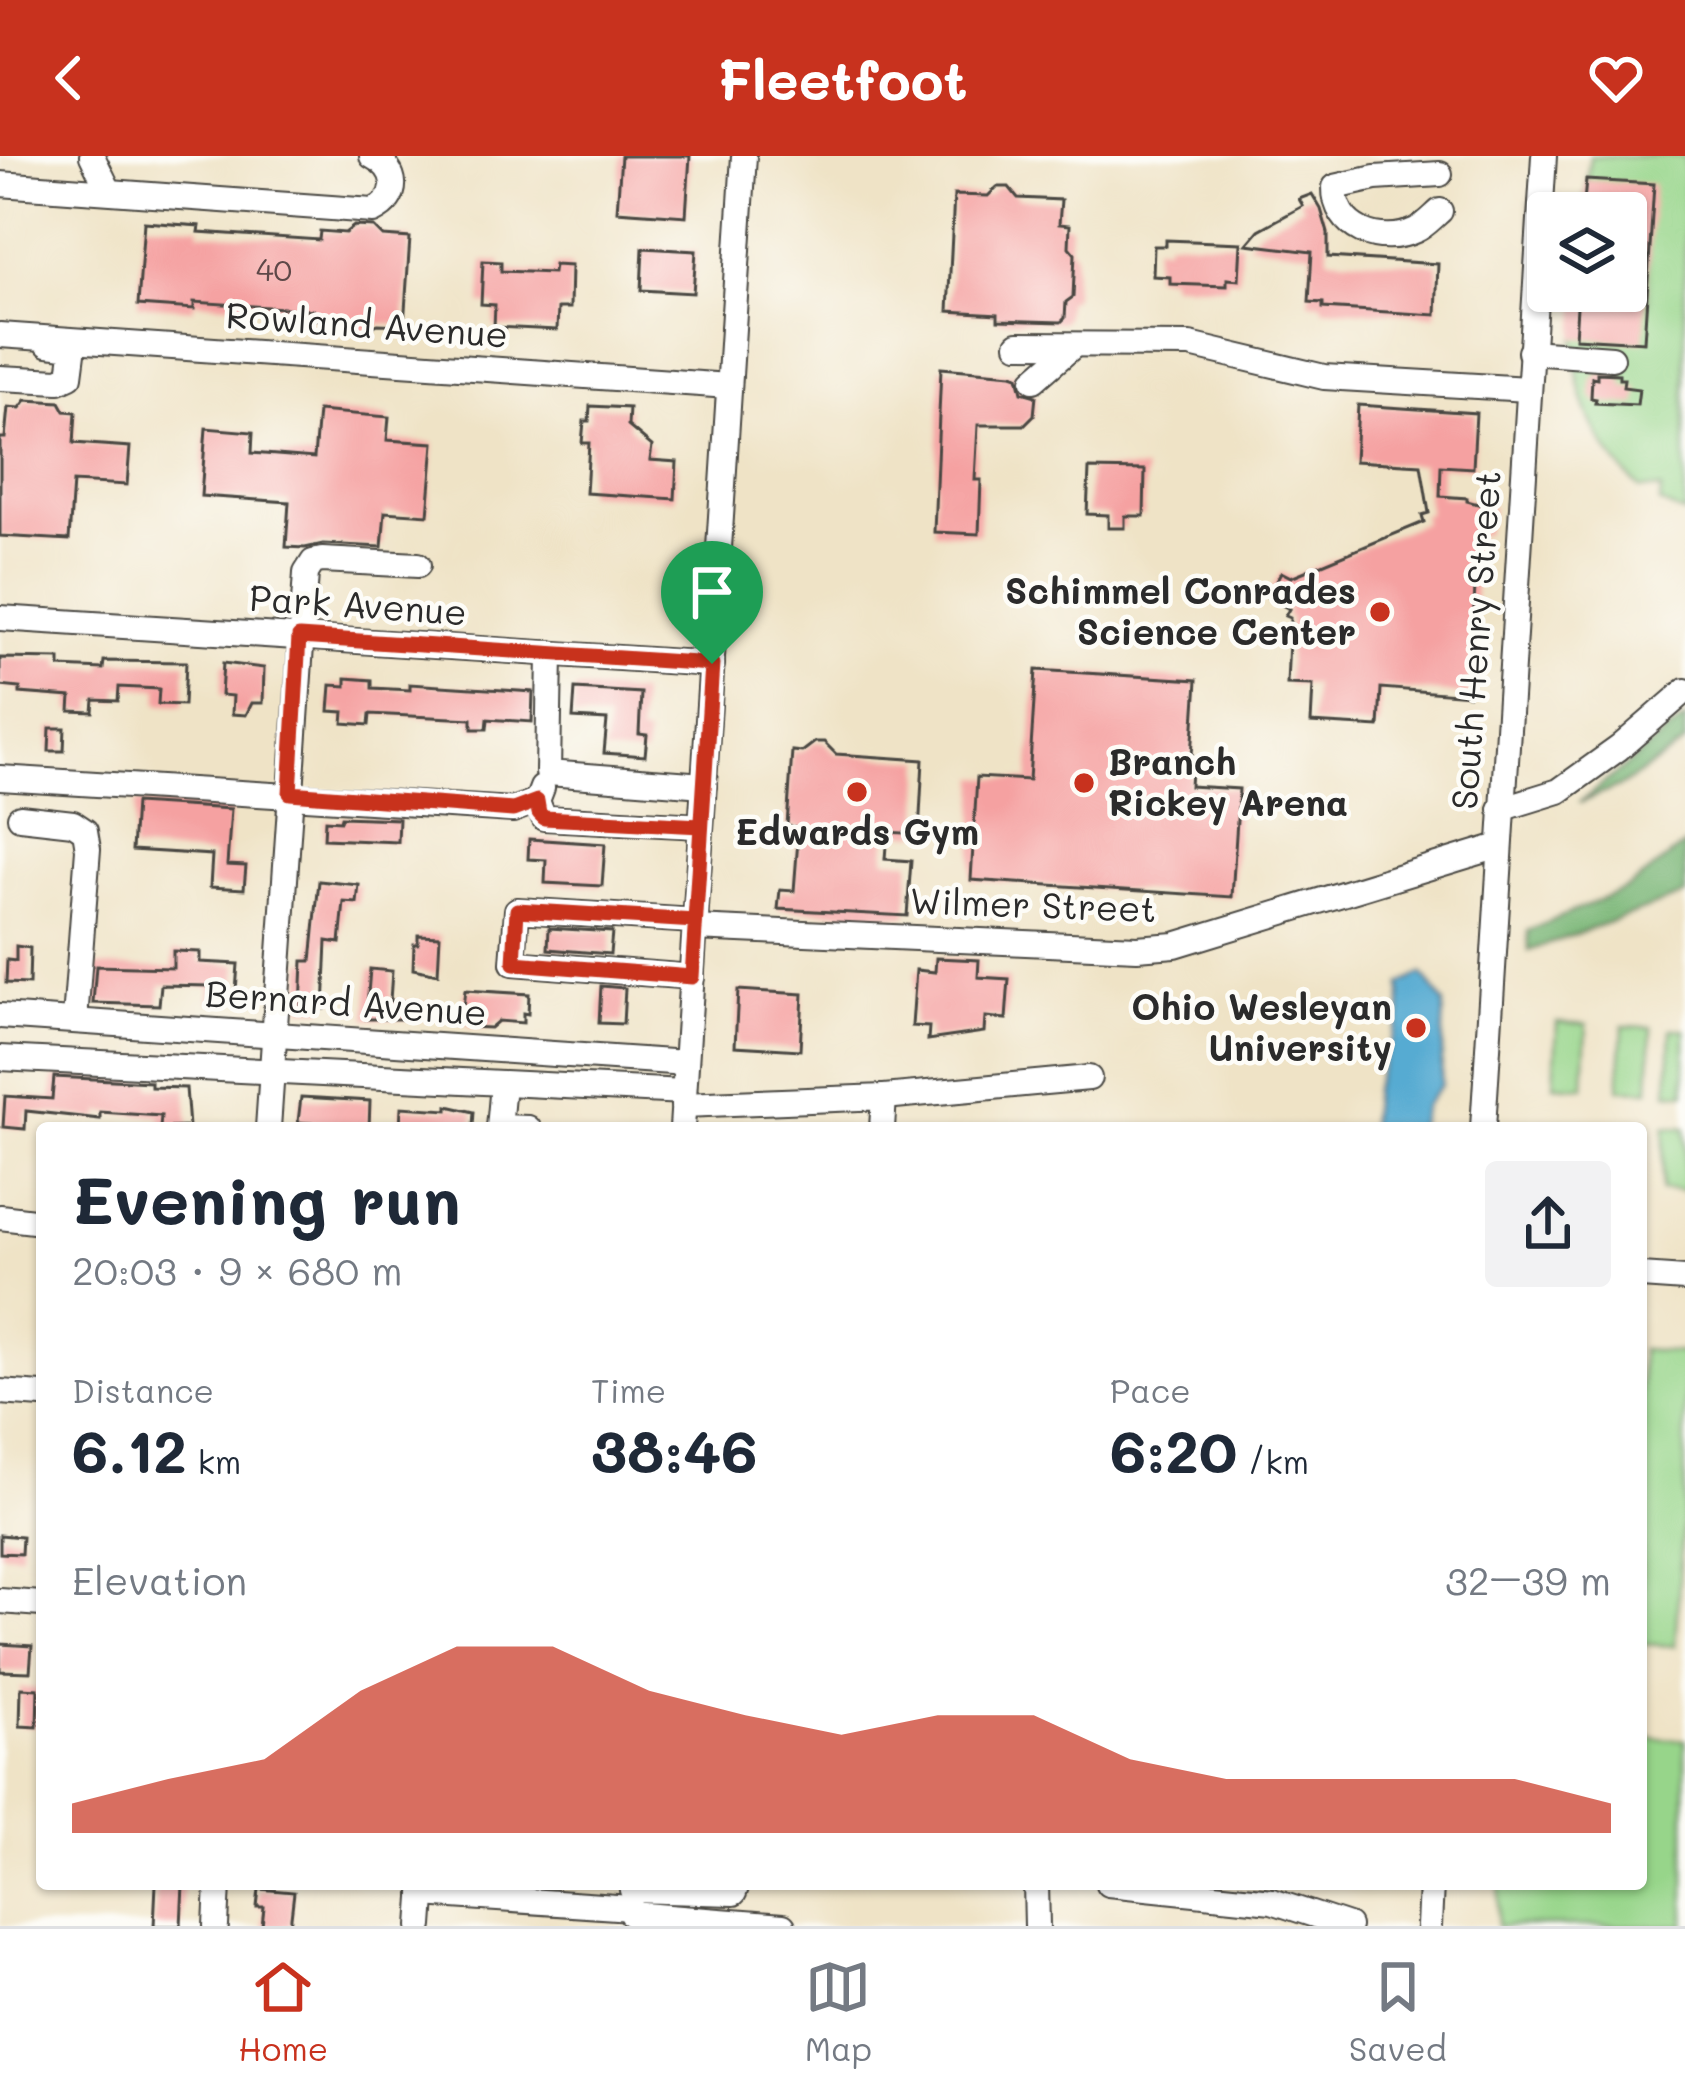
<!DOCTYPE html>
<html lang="en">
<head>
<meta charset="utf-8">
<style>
	:root { --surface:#fff; --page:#f2f2f3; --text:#1f2937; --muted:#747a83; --line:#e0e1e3; --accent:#c8321e }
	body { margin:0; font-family:Mali,sans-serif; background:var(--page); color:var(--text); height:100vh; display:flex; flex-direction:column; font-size:45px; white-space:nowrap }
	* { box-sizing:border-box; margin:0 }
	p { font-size:39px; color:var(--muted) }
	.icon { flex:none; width:66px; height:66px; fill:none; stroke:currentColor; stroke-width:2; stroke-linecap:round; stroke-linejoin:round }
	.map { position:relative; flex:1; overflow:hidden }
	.side { position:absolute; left:36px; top:966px; width:1611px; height:768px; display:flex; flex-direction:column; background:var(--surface); border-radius:12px; box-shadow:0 3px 9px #0004 }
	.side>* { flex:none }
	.tools { position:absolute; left:1527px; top:36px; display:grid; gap:24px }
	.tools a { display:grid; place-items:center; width:120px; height:120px; border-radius:12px; background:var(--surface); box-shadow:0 3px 9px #0004; font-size:60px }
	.pin { position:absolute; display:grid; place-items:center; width:102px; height:102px; color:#fff; margin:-123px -51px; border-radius:50% 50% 50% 0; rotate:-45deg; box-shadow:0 0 12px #0007 }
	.pin .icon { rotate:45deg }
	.round { display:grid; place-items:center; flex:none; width:126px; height:126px; border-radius:12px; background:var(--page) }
	.overview { display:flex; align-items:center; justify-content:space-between; height:204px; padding:0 36px }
	h1 { font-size:66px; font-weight:700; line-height:90px }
	.stats { display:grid; grid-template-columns:repeat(3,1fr); gap:18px; height:204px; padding:12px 36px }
	.stats div { display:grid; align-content:center }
	.stats b { font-size:60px; font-weight:700 }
	.stats small { font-size:33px; font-weight:400 }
	.stats p { font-size:33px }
	.chart { height:336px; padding:24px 36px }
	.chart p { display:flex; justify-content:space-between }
	.chart svg { width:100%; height:216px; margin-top:12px; fill:var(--accent); opacity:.7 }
	header { display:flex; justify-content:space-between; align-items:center; height:156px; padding:0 36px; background:var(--accent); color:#fff; font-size:54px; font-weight:700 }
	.tab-bar { display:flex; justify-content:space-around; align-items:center; height:168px; border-top:3px solid var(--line); background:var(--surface); font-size:33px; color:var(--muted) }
	.tab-bar a { display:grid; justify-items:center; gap:6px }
	.tab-bar .on { color:var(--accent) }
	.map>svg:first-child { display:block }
</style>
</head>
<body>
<header><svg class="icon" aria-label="back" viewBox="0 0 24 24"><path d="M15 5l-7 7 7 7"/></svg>Fleetfoot<svg class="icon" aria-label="heart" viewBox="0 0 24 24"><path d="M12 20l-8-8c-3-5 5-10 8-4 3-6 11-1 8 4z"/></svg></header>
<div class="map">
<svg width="1685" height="1770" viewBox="0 0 1685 1770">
	<rect width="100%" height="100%" fill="#fdfcf7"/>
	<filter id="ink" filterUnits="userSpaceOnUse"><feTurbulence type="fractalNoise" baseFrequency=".00833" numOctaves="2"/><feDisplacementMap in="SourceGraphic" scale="24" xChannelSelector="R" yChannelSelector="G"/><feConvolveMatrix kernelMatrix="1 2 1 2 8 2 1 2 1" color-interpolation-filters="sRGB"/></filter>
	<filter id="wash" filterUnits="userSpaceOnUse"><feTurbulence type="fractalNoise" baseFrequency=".004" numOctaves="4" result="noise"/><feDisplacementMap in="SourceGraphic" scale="48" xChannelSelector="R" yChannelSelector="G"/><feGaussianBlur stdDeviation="2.7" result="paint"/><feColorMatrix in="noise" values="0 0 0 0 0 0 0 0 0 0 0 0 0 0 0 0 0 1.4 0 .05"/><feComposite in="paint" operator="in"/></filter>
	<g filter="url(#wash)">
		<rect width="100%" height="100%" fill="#efe3c6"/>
		<!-- green -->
		<g fill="#97d58a" stroke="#61805a" stroke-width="3">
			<path d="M1590 0H1685V358L1660 347 1661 334 1640 333C1597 290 1574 243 1575 182L1626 135V57H1583Z"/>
			<path d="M1557 866 1587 868 1584 931 1554 929Z"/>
			<path d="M1623 870 1652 871 1649 934 1619 933Z"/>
			<path d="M1671 873H1685V937L1668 936Z"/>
			<path d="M1665 971 1685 972V1035L1661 1034Z"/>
			<path d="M1641 1194 1685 1197V1332L1675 1490 1641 1488Z"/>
			<path d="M1641 1581 1685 1584V1770H1497L1500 1728H1641Z"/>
		</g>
		<!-- forest -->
		<g fill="#79b676" stroke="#527050" stroke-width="3">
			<path d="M1685 563V587L1623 629 1579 647Z"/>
			<path d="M1685 689V739L1529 795 1528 775 1628 732Z"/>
		</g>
		<!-- water -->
		<path fill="#56abd2" stroke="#406b7e" stroke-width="3" d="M1422 818 1444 847 1441 929 1424 950 1418 972H1369L1373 933 1401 859V828Z"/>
		<g id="blocks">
			<!-- building -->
			<g fill="#f5a1a1">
				<path d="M621 0H690L686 60 617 55Z"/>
				<path d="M1586 24 1654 28 1644 186 1575 182 1578 135H1626V57H1583Z"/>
				<path d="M997 31H1009L1018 42 1061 44 1059 68 1070 69 1069 91 1075 98 1073 141 1066 146 1065 162 1061 166 998 164V158L948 155 954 39 988 40Z"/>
				<path d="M1312 38 1321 53 1328 77V101L1438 108 1436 159 1323 152V147L1309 146 1312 96 1247 88 1259 74 1303 50 1299 43Z"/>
				<path d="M144 66 200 70 199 76 319 84 320 75 345 77 354 70 374 71 383 80 410 82 404 169 378 168 361 176 348 173 340 165 312 163 313 154 194 146V153L138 149Z"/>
				<path d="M1166 84 1241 87 1239 124 1227 123V130L1170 128V121L1153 120 1154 90H1166Z"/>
				<path d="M643 92 696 95 693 137 641 134Z"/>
				<path d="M483 105 501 106V115L553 117 554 109 571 110 570 152H558L557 174 494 171 495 149 481 148Z"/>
				<path d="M941 212 1012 218 1018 220 1022 236 1036 240 1034 259 1024 269H978L975 324H981L979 378 934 376Z"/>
				<path d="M1597 217 1619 218V223H1624L1623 231 1639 233 1637 249 1595 247 1596 243 1591 242 1592 221 1597 222Z"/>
				<path d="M26 244 60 246 65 255 76 256 74 287 130 291 127 329 73 326 69 384 0 380V282H5L8 251 20 252Z"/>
				<path d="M1358 249 1476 257 1473 312 1441 310 1440 340 1467 342V345L1493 352 1485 379 1478 376 1469 539 1381 532 1379 571 1311 567 1313 529 1287 528 1290 462 1285 460 1289 453 1267 441 1281 416 1291 421 1424 366 1422 359 1429 357 1421 309 1355 305Z"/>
				<path d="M590 250 629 252 628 270 652 290 650 304 677 306 675 343 586 337 589 287H582L584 265H589Z"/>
				<path d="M318 255 389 261 387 284 434 287 428 359 385 356 382 391 323 388 305 392 286 391 289 346 201 340 206 272 253 276 252 297 314 302Z"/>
				<path d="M1089 313 1145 314 1144 360H1125V372H1108V359L1087 358Z"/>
				<path d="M0 502 60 503V511L103 513 104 505 186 506 184 549 158 548 159 533 119 531 118 545 94 544 93 556 70 555 71 541 20 537V532L0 530Z"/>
				<path d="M223 507 264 512 263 547H252L246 559 232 558 233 540 221 539Z"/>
				<path d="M1036 514 1197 524 1190 630 1239 633 1232 741 971 724 977 621 1029 624Z"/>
				<path d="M346 522 372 524V532L410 534V528L533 536 532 566 488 563 487 573H472V563L370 558 369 569 343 567 344 556 329 555 331 529 346 530Z"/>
				<path d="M575 533 641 537 639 578 647 579 645 600 604 597 607 564 573 562Z"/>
				<path d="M50 572H65L64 595H49Z"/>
				<path d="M815 586H824L836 598 923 604 919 678 887 676 885 703 911 705 907 760 778 753 780 734 794 735 799 671 787 670 792 595 802 596Z"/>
				<path d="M135 647 231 653 227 709 246 710 244 733 210 731 212 699 132 694Z"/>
				<path d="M341 661 399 663 398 686 324 683 325 664 340 665Z"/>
				<path d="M529 683 605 688 602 730 545 727 546 704 528 703Z"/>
				<path d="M319 725 359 729 357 747 344 746 340 787 327 785 324 853 301 852 303 805H311Z"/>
				<path d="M549 772 612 776 610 798 548 793Z"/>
				<path d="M418 779 440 780 438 818 413 813 414 788H418Z"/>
				<path d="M16 790 30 792 29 828 6 827 7 804 16 805Z"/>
				<path d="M173 795 200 796V806L238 808 236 835 225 834 224 845H209L210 830 161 829 159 849 93 847 96 810 173 812Z"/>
				<path d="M936 802 979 804 978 821 1009 823 1006 863 985 861 984 876 928 884 929 871 912 870 916 814 935 816Z"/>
				<path d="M370 813 392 815 390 845 427 847 426 863H366Z"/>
				<path d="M601 830 625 832 623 868 599 867Z"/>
				<path d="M465 834 529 838 528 858 523 857V867L498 865 490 872 469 871V867H461Z"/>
				<path d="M738 834 803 838 800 894 735 890Z"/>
				<path d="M54 921 151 926V931L186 932 189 971 160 972 161 960 100 956V963L26 955 25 973 3 971 5 940 52 943Z"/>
				<path d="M301 941 370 945 369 972 298 966Z"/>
				<path d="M448 950 474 956 473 970 400 972 401 951 448 954Z"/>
				<path d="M0 1379 22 1381 21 1398 0 1397Z"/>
				<path d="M0 1488 32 1490 30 1516 0 1515Z"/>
				<path d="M21 1532 38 1533 37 1571 20 1570Z"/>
				<path d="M156 1728H183L181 1770H154Z"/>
				<path d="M259 1733 294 1736 290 1770H262L264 1751H257Z"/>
			</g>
		</g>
	</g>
	<g filter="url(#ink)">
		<use href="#blocks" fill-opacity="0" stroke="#484742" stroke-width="3"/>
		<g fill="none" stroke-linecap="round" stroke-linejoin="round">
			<defs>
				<g id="minor">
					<path d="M92 0 108 33"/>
					<path d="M1440 18 1375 22 1335 31C1334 73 1380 91 1416 74 1425 70 1433 61 1440 55"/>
					<path d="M0 28 373 55C401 42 399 14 372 0"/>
					<path d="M0 179 729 230"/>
					<path d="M1018 188 1190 189 1324 221 1528 233"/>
					<path d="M1530 196 1612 202"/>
					<path d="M0 222 59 225 70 220 73 197 65 190 48 188"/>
					<path d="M1034 224 1073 190"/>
					<path d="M0 462 712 508"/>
					<path d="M550 497 548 617 704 629"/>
					<path d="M0 622 513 654 537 645"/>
					<path d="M542 632 537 645 544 662 701 670"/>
					<path d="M1501 653 1559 635 1619 592 1685 535"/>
					<path d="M20 661 73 667 85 675 88 693 75 864"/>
					<path d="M695 772 1137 792 1175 789 1499 690"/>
					<path d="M692 821 513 807 517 754 695 765"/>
					<path d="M0 860 686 907"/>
					<path d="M0 902 684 936"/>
					<path d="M884 941 1089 922"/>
					<path d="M683 949 884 941 882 972"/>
					<path d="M499 971 528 972"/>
					<path d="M268 972 306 417 313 406 322 404 418 409"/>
					<path d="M499 972 503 928"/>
					<path d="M682 972 744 0"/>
					<path d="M1483 972 1544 0"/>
					<path d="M0 1061 42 1066"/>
					<path d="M1641 1120 1685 1123"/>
					<path d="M0 1236 42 1239"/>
					<path d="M0 1445 42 1448"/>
					<path d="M1036 1728 1037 1770"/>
					<path d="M1108 1728 1272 1745 1348 1770"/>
					<path d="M632 1734 734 1737 737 1728"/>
					<path d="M423 1738 631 1752"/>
					<path d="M631 1758 783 1770"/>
					<path d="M216 1770 218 1728"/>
					<path d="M421 1770 424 1728"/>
					<path d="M1429 1770 1431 1728"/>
				</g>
			</defs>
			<!-- minor casing -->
			<use href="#minor" stroke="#484742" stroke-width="28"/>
			<!-- minor -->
			<use href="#minor" stroke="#fff" stroke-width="24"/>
		</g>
	</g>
	<g fill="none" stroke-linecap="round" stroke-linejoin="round" filter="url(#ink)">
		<defs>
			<path id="route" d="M712 508 299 481 290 637 513 654 537 645 539 657 544 662 701 670 695 765 517 754 514 807 692 821 712 508"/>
		</defs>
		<!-- route casing -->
		<use href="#route" stroke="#fff" stroke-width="24"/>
		<!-- route -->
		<use href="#route" stroke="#c8321e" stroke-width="15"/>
	</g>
	<!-- markers -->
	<g fill="#c8321e" stroke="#fdfcf7" stroke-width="4.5">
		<circle cx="1380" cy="456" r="12"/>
		<circle cx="1084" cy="627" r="12"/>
		<circle cx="857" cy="636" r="12"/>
		<circle cx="1416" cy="872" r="12"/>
	</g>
	<g text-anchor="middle" stroke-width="9" stroke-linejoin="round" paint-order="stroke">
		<!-- number labels -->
		<g font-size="30" fill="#5e4848">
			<text x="274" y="125">40</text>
		</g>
		<!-- street labels -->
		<g font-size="36" fill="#2b2b2b" stroke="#fdfcf7">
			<text transform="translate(367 169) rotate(4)" y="13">Rowland Avenue</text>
			<text transform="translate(358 449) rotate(4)" y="13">Park Avenue</text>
			<text transform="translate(1476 484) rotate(-86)" y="13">South Henry Street</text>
			<text transform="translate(1033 749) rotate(2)" y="13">Wilmer Street</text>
			<text transform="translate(346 847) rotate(4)" y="13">Bernard Avenue</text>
		</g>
		<!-- poi labels -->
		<g font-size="36" font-weight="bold" fill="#2b2b2b" stroke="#fdfcf7" text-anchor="end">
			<text x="1356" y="448">Schimmel Conrades<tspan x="1356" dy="41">Science Center</tspan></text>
			<text x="1108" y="619" text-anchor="start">Branch<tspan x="1108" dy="41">Rickey Arena</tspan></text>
			<text x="857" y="689" text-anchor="middle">Edwards Gym</text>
			<text x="1392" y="864">Ohio Wesleyan<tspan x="1392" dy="41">University</tspan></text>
		</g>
	</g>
</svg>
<div class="tools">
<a><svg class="icon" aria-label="layers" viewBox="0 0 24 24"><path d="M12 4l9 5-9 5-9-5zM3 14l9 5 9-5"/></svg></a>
</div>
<div class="pin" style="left:712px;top:508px;background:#1e9e55"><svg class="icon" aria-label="arrive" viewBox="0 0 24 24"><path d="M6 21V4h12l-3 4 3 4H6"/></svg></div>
<section class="side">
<div class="overview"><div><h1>Evening run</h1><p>20:03 · 9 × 680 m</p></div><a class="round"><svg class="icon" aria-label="share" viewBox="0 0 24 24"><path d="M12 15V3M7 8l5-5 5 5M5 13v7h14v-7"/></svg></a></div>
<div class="stats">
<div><p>Distance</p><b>6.12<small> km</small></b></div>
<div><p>Time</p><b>38:46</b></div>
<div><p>Pace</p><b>6:20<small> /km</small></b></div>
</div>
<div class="chart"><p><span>Elevation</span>32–39 m</p>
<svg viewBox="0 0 160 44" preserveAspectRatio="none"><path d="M0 44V38L10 33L20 29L30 15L40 6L50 6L60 15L70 20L80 24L90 20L100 20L110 29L120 33L130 33L140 33L150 33L160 38V44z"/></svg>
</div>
</section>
</div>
<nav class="tab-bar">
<a class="on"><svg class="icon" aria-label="home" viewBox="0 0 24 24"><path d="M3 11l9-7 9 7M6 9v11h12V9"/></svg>Home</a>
<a><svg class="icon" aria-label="map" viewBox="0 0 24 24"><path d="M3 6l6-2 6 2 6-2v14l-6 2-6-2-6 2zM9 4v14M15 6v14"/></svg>Map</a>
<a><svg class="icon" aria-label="saved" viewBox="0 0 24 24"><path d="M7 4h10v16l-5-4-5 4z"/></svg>Saved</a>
</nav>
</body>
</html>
